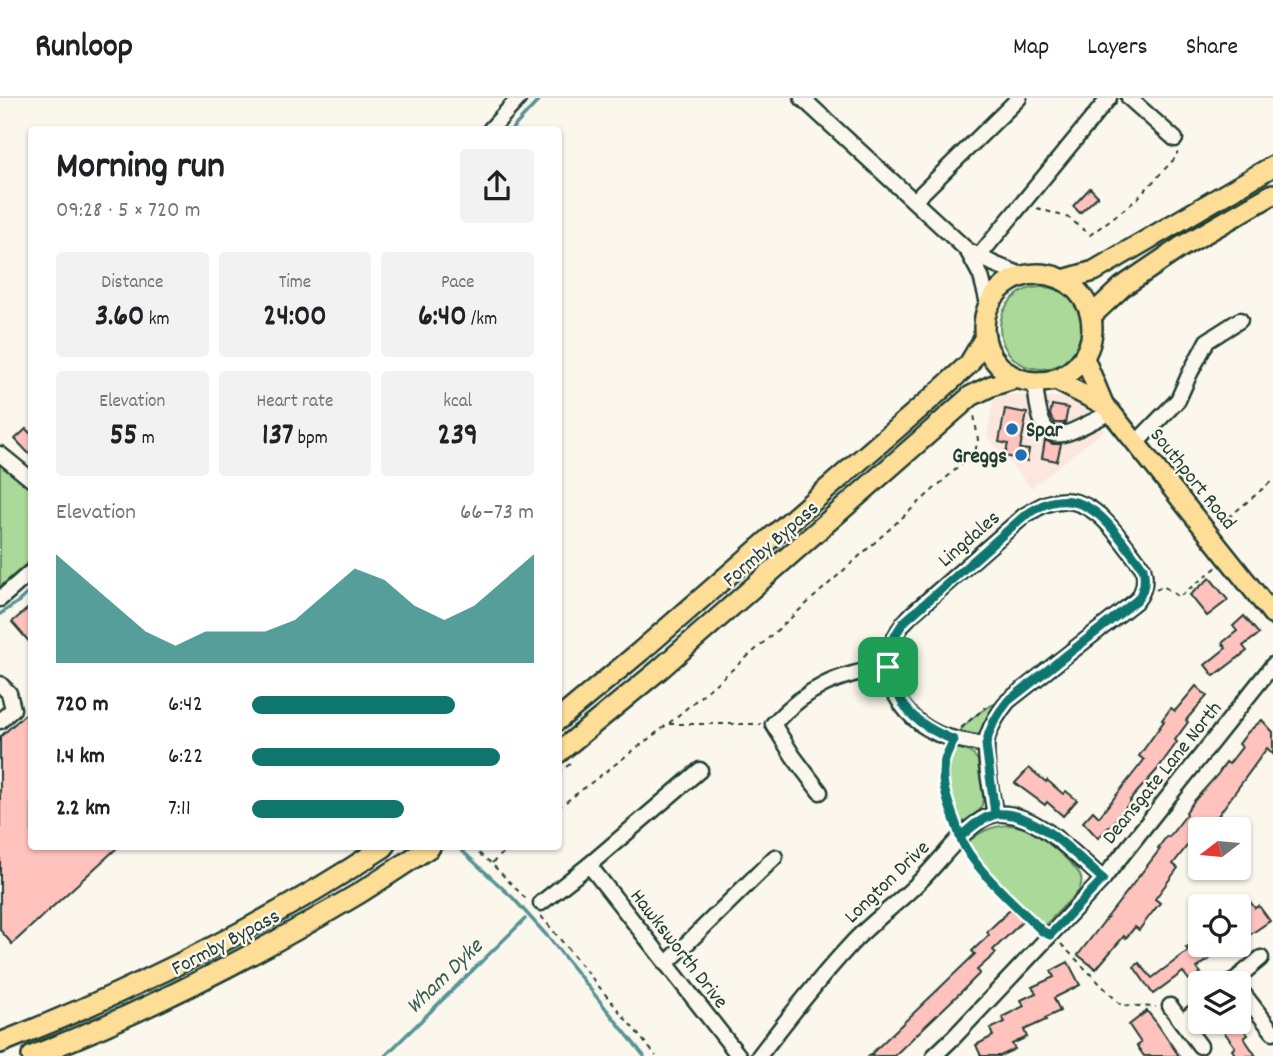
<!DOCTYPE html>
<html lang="en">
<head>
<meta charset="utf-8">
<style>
	:root { --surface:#fff; --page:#f2f2f2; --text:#202124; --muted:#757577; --line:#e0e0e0; --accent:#0f766e }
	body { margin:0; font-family:Dekko,sans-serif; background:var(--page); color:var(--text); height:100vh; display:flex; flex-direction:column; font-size:26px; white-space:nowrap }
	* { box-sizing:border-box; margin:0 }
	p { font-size:23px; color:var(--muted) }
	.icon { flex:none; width:38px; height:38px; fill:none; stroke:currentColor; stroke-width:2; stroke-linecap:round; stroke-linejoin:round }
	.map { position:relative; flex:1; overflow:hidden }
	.drawer { position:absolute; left:28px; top:28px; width:534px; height:724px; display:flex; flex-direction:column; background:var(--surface); border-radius:7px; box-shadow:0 2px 5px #0004 }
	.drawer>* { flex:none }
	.needle { width:46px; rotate:254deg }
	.tools { position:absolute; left:1188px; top:719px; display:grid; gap:14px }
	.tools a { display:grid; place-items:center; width:63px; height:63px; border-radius:7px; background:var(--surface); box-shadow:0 2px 5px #0004; font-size:35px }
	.pin { position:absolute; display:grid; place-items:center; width:60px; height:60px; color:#fff; margin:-30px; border-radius:14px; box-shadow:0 4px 10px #0006 }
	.round { display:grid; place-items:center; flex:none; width:74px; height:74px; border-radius:7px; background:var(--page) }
	.summary { display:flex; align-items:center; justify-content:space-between; height:119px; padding:0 28px }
	h1 { font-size:38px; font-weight:700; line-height:52px }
	.stats { display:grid; grid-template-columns:repeat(3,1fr); gap:10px; height:119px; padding:7px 28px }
	.stats div { display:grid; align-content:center; border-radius:7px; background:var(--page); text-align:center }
	.stats b { font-size:30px; font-weight:700 }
	.stats small { font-size:19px; font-weight:400 }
	.stats p { font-size:19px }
	.chart { height:196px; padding:14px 28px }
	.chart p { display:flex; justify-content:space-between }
	.chart svg { width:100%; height:126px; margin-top:7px; fill:var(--accent); opacity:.7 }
	ul { padding:0 28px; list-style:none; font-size:23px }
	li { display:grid; grid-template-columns:112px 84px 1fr; align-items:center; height:52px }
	li i { height:18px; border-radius:9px; background:var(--accent) }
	header { display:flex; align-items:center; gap:42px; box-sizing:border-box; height:98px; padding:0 35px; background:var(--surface); border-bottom:2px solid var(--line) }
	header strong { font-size:33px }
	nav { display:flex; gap:38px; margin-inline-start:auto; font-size:24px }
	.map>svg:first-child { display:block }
</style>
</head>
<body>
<header>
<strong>Runloop</strong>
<nav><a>Map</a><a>Layers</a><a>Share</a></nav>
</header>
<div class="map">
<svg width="1273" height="958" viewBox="0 0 1273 958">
	<rect width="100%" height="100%" fill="#fbf7ec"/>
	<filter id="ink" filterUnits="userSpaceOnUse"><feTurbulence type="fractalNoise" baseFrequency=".0143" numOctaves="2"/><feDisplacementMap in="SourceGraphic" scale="14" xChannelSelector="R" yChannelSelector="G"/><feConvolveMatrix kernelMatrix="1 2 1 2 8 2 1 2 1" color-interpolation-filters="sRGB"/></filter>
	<g filter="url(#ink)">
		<!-- built -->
		<path fill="#fce7de" d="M1004 296 1068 300 1077 304 1086 312 1105 332 1031 390 987 338 993 303Z"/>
		<!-- green -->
		<g fill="#aad999" stroke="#648b66" stroke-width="2">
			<circle cx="1041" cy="230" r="41"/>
			<path d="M0 363 32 389 31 462 0 489Z"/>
			<path d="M1002 603 981 635 976 638 958 637C966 622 986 608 1002 603Z"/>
			<path d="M953 649C963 652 973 653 978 663 980 676 988 705 978 714 973 719 965 723 959 727 948 697 939 680 953 649Z"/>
			<path d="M1010 727C1017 728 1024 729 1031 733 1043 740 1074 765 1080 777 1083 783 1081 787 1079 793L1041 831C1015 804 987 778 965 747 978 734 991 728 1010 727Z"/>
		</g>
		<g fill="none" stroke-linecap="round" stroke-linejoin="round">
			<!-- stream -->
			<g stroke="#579395" stroke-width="3.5">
				<path d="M511 32 541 0"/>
				<path d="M0 516 18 504 32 491"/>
				<path d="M459 750 513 800 549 840 644 958"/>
				<path d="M385 958 525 821"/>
			</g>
		</g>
		<!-- building -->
		<g fill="#ffc2bd" stroke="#1f3d34" stroke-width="2">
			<path d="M1090 90 1098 98 1080 115 1073 108Z"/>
			<path d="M1052 307 1068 310 1065 325H1055L1050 317Z"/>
			<path d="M1005 311 1027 315 1020 351 1029 352 1027 363 1005 358 1008 346 999 344Z"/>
			<path d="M26 331 32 337V359L15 341Z"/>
			<path d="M1045 342 1053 346H1061L1057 363 1042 360Z"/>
			<path d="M1210 480 1228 502 1207 518 1190 497Z"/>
			<path d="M32 507V547L12 524Z"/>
			<path d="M1244 518 1259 536 1243 548 1247 553 1214 578 1205 567 1226 550 1222 545 1237 533 1233 528Z"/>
			<path d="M1196 588 1207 598 1186 622 1188 624 1175 642 1177 644 1157 672 1130 702 1131 703 1113 725 1098 740 1083 724 1093 713 1099 719 1144 662 1139 658 1164 623 1162 622 1171 610 1175 613Z"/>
			<path d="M32 610V749H118L12 846 0 832V639Z"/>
			<path d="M1262 622 1273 634V656L1267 650 1217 719 1215 718 1206 731 1204 730 1200 732V735L1189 750 1187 748 1173 766 1178 770 1155 801 1160 805 1151 816 1139 832 1135 829 1126 840 1124 838 1096 871 1078 857 1160 751 1158 750 1167 738 1169 739 1187 716 1186 714 1194 703 1218 676 1226 664 1229 666 1242 649 1239 646 1248 634Z"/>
			<path d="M1029 670 1046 684 1047 682 1063 696 1066 693 1077 702 1063 718 1047 704 1045 707 1015 685Z"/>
			<path d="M1248 801 1255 810 1259 808 1270 823 1239 844V808H1237Z"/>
			<path d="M1013 809 1025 821 993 852 996 855 977 872 980 875 963 892 894 958H869L975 856 972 853 989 837 987 834Z"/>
			<path d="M1197 842 1200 847H1229L1197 870 1201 875 1189 882 1183 874 1153 896 1134 869 1139 865 1152 880 1188 853 1186 850Z"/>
			<path d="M1068 864 1080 887 1054 900 1060 913 1045 920 1046 922 1024 932 1027 939 1012 946 1015 951 1000 958H981L976 947 993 938 990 931 1005 924 1002 919 1024 908 1021 902 1036 895 1032 889 1054 879 1051 873Z"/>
			<path d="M1147 913 1156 924 1179 958H1144L1137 948 1141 945 1129 927Z"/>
			<path d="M1217 924H1238L1248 937 1244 940 1256 958H1236L1232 952 1235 949Z"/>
		</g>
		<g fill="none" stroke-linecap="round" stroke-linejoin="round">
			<defs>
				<g id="minor">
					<path d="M802 0 967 152 994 166 1024 178"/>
					<path d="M1129 0 1175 41"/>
					<path d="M490 32 519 0"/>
					<path d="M915 102 1019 0"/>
					<path d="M967 152 981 178 989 209"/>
					<path d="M979 158 1109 0"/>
					<path d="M1035 284C1041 359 1060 339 1111 314"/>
					<path d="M1136 345 1178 302 1190 275 1207 243 1240 222"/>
					<path d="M0 356 32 382"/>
					<path d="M0 501 32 473"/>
					<path d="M0 586 9 595 13 611 0 623"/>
					<path d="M986 647C970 644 953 642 938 636 888 613 870 557 912 516L1024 418C1034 412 1045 404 1058 403 1097 398 1121 443 1143 470 1146 482 1145 492 1137 502L1008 603C1000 613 992 625 988 637 982 654 992 697 995 716"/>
					<path d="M700 672 589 767 739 958"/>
					<path d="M820 694 793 658 773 626C808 589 838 576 888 569"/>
					<path d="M541 805 589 767"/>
					<path d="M666 866 775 759"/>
					<path d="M1230 886 1261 860"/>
					<path d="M1239 890 1273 934"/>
					<path d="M1170 908 1200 948"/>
					<path d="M1182 924 1200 909"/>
					<path d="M759 958C789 919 820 879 854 843 875 821 900 804 921 782 940 764 970 720 996 716 1035 712 1076 758 1103 781"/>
					<path d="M934 958 955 938 1103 781 1273 567"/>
				</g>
				<g id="major">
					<path d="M1084 259 1104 307"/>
					<path d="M1055 282 1104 307 1111 314 1273 517"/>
				</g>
				<g id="highway">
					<circle cx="1038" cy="230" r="54"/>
					<path d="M1063 182 1094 173 1273 68"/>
					<path d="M1091 218 1122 189 1181 149 1273 96"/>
					<path d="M558 622 641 553 935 297 969 266 985 239"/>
					<path d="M558 655 659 572 971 298 991 288 1017 280"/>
					<path d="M0 945C134 892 264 828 384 749"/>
					<path d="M32 958C145 914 254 858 358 796 382 781 406 765 430 749"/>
				</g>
			</defs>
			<!-- minor casing -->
			<use href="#minor" stroke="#1f3d34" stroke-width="19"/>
			<!-- major casing -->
			<use href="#major" stroke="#1f3d34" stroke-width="23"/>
			<!-- highway casing -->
			<use href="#highway" stroke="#1f3d34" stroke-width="24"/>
			<!-- path -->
			<g stroke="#1f3d34" stroke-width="2" stroke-dasharray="5 5" stroke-linecap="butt">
				<path d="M1037 110 1069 120 1090 137 1135 103 1177 58V54"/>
				<path d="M1096 248 1102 230"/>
				<path d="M1221 426 1273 382"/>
				<path d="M1156 492 1163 488 1179 499 1217 469"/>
				<path d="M669 626H761"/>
				<path d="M961 630 986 609"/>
				<path d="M949 653C938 678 947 701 956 725"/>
				<path d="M558 675 574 663"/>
				<path d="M558 710 668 626 753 554 975 354 978 342 974 316"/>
				<path d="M471 749 491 765 528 803"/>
				<path d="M967 753 987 777 1039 831"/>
				<path d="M492 765 510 749"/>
				<path d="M541 818 656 958"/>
				<path d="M1061 846 1121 907 1156 909"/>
			</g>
			<!-- minor -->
			<use href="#minor" stroke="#fbf7ec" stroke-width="14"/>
			<!-- major -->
			<use href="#major" stroke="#fedd96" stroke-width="18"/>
			<!-- highway -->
			<use href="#highway" stroke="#fedd96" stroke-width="19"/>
		</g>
	</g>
	<g fill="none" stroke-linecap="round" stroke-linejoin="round" filter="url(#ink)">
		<defs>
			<path id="route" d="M888 569C899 610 914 626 954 642 951 648 947 655 945 662 937 688 954 715 960 739 970 731 983 718 997 716 1036 713 1075 757 1103 781L1050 837 1042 833C1018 809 972 770 960 739L975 726 995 716 986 647C989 630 997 616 1008 603L1137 502C1145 492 1146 482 1143 470 1121 443 1097 398 1058 403 1045 404 1034 412 1024 418L905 523C894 536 888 552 888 569"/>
		</defs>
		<!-- route casing -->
		<use href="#route" stroke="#fff" stroke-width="14"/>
		<!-- route -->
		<use href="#route" stroke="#0f766e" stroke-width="9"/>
	</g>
	<!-- markers -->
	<g fill="#1f6fb2" stroke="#fbf7ec" stroke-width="2.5">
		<circle cx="1012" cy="331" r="7"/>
		<circle cx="1021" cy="357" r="7"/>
	</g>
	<g text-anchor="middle" stroke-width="5" stroke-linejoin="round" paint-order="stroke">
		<!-- poi labels -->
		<g font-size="21" font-weight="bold" fill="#1f3d34" stroke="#fbf7ec" text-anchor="start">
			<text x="1026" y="338">Spar</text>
			<text x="1007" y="364" text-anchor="end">Greggs</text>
		</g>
		<!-- street labels -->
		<g font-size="21" fill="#1f3d34" stroke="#fbf7ec">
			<text transform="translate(1194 380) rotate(51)" y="7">Southport Road</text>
			<text transform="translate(968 440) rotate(-41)" y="7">Lingdales</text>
			<text transform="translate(770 445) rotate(-41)" y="7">Formby Bypass</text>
			<text transform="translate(1161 674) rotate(-51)" y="7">Deansgate Lane North</text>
			<text transform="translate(886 783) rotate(-44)" y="7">Longton Drive</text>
			<text transform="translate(225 843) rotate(-28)" y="7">Formby Bypass</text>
			<text transform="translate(680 850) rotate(52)" y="7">Hawksworth Drive</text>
		</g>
		<!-- water labels -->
		<g font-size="23" font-style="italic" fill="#325a54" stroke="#fbf7ec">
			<text transform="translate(443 877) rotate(-44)" y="8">Wham Dyke</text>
		</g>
	</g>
</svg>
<div class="tools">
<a><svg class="needle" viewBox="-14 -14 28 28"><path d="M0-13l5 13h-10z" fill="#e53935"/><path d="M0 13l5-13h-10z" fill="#757577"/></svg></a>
<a><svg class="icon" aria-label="locate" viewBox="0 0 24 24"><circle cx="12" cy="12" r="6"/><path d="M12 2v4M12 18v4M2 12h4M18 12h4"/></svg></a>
<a><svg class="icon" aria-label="layers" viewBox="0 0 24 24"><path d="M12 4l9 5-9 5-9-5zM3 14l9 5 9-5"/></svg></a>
</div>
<div class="pin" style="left:888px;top:569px;background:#1e9e55"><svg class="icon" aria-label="arrive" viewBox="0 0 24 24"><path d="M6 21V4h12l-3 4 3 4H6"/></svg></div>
<section class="drawer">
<div class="summary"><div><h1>Morning run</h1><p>09:28 · 5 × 720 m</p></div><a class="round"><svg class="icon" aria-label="share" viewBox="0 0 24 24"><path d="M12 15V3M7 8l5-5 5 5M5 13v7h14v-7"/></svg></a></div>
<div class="stats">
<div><p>Distance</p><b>3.60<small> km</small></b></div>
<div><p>Time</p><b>24:00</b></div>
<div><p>Pace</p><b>6:40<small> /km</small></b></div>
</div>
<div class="stats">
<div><p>Elevation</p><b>55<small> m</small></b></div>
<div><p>Heart rate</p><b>137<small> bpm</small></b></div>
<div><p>kcal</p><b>239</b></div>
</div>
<div class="chart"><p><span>Elevation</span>66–73 m</p>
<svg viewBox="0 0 160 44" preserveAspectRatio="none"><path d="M0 44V6L10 15L20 24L30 33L40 38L50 33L60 33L70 33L80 29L90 20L100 11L110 15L120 24L130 29L140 24L150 15L160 6V44z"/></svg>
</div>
<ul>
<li><b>720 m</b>6:42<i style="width:72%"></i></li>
<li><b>1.4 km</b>6:22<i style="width:88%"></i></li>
<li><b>2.2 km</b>7:11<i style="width:54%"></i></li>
</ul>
</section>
</div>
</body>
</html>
